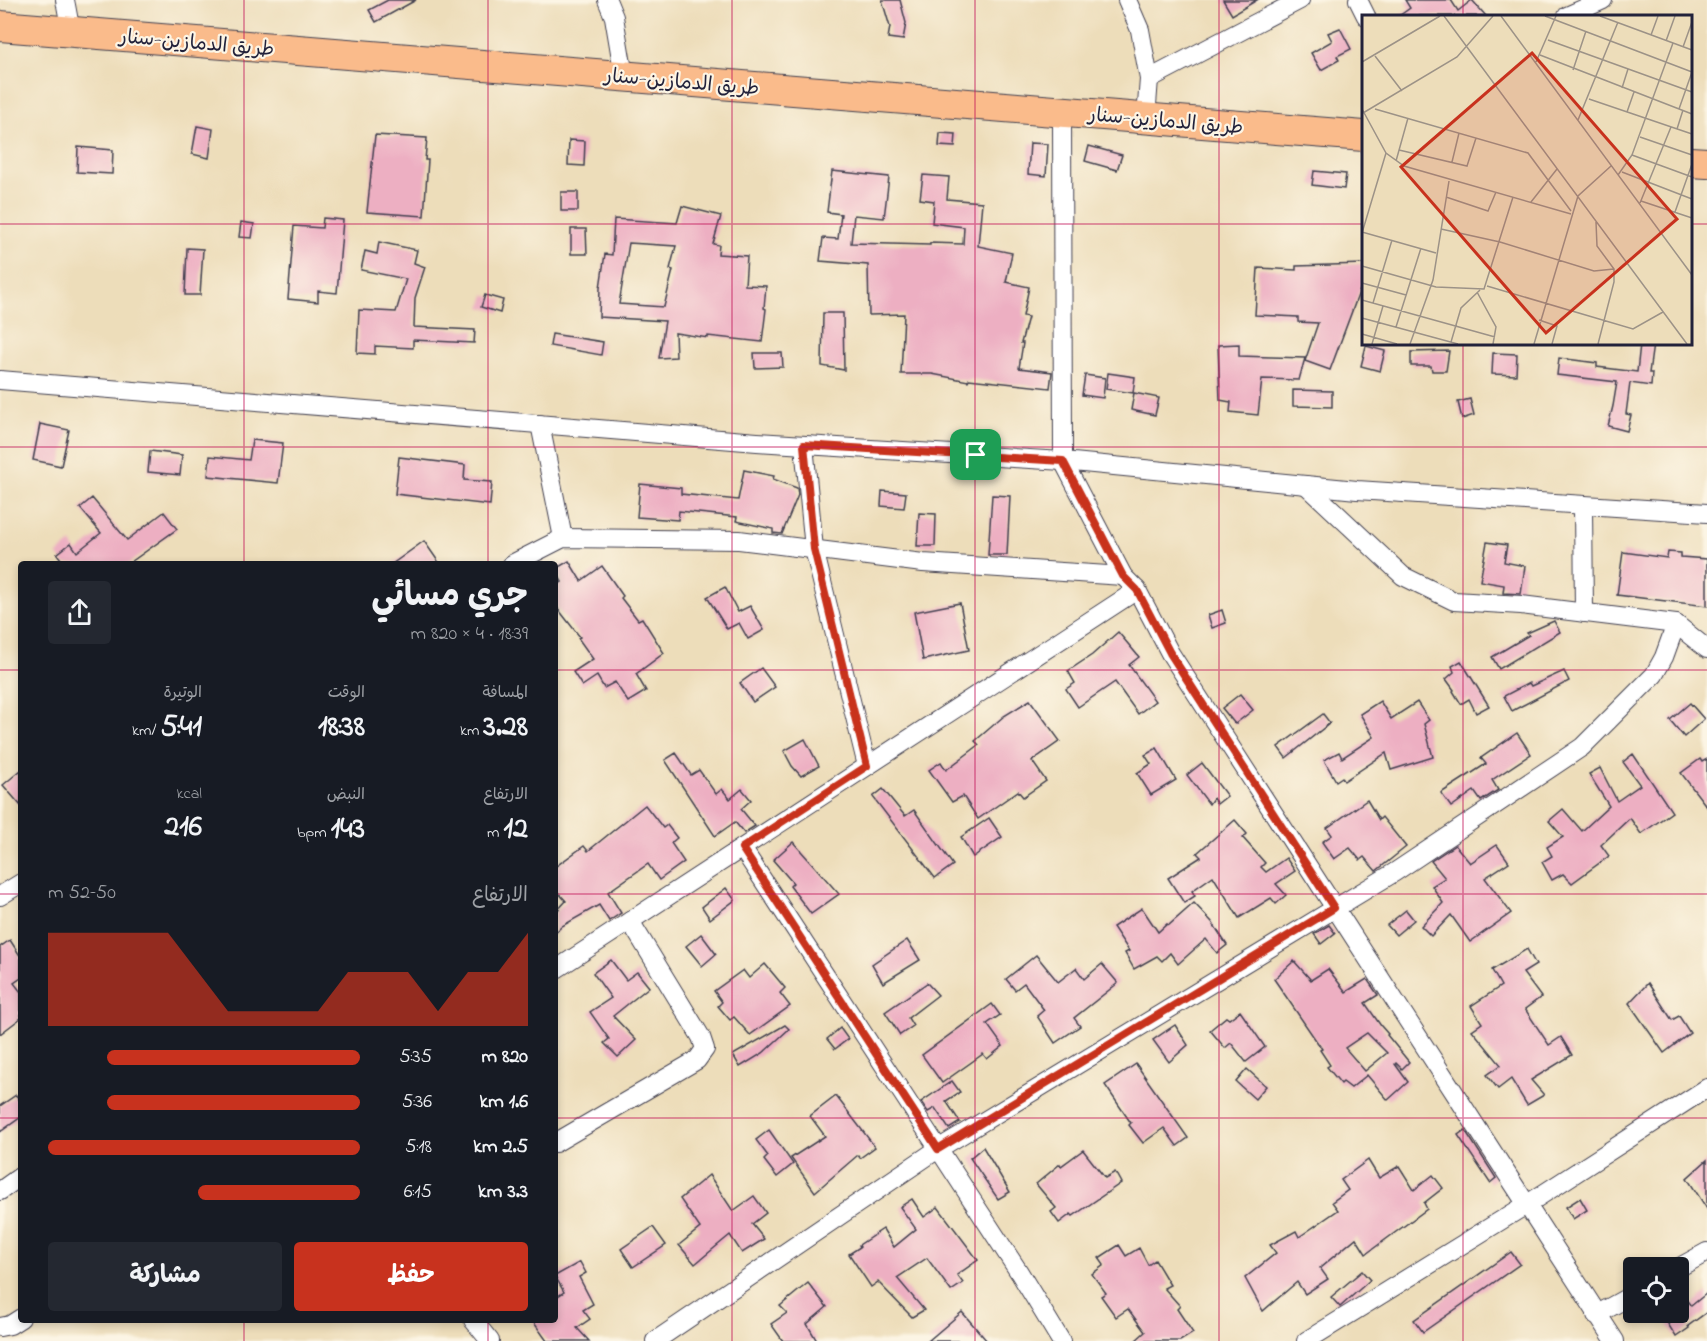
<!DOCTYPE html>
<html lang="ar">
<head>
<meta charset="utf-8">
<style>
	:root { --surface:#171b24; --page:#242831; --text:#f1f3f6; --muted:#9ea1a6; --accent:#c8321e }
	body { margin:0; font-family:"Indie Flower","Playpen Sans Arabic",sans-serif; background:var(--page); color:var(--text); direction:rtl; height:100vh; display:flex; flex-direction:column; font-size:22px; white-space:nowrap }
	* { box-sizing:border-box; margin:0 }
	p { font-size:20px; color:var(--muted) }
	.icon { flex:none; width:33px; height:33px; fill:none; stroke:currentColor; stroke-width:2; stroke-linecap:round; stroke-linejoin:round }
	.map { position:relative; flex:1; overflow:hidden; direction:ltr }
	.panel { position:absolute; left:18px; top:561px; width:540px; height:762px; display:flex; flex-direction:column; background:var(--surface); border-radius:6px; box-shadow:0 3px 9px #0003; direction:rtl }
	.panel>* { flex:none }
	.fabs { position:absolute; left:1623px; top:1257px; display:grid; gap:12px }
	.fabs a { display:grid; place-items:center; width:66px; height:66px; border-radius:6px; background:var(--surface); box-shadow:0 3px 9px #0003; font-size:30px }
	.pin { position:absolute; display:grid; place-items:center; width:51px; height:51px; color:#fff; margin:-26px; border-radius:12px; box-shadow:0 3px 9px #0006 }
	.round { display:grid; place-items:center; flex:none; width:63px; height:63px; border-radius:6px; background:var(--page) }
	.head { display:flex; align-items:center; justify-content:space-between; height:102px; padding:0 30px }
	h1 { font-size:33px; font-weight:700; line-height:45px }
	.stats { display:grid; grid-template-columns:repeat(3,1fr); gap:9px; height:102px; padding:6px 30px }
	.stats div { display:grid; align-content:center }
	.stats b { font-size:30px; font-weight:700 }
	.stats small { font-size:16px; font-weight:400 }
	.stats p { font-size:16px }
	.chart { height:168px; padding:12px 30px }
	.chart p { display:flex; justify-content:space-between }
	.chart svg { width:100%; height:108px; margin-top:6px; fill:var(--accent); opacity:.7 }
	.primary-button { display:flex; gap:12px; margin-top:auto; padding:12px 30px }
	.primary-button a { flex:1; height:69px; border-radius:6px; background:var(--accent); color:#fff; font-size:24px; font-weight:700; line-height:69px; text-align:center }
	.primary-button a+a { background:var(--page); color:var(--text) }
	ul { padding:0 30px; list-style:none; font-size:20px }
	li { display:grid; grid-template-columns:96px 72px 1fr; align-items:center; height:45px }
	li i { height:15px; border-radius:8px; background:var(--accent) }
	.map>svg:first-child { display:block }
</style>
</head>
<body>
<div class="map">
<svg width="1707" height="1341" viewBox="0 0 1707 1341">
	<rect width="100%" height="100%" fill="#fcf5e5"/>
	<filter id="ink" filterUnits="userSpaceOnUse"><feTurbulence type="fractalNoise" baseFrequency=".0167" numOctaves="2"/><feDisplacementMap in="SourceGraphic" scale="12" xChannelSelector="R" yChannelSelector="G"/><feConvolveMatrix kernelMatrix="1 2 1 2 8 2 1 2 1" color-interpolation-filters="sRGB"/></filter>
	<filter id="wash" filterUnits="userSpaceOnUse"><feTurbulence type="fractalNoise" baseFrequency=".008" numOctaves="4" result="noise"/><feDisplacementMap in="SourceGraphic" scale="24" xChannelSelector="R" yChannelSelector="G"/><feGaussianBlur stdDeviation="1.35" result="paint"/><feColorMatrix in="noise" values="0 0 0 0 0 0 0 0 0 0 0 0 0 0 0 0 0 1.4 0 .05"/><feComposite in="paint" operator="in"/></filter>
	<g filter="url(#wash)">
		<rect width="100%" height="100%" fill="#edddba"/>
		<g id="blocks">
			<!-- building -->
			<g fill="#edafc2" fill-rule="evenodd">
				<path d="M388 0H416L376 22 369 10Z"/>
				<path d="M882 0H900L906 23 903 40 888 38 890 27Z"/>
				<path d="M1223 0H1257L1232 15Z"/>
				<path d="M1405 0H1451L1458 11 1472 0 1486 16H1399L1410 8Z"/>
				<path d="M1340 28 1351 49 1337 56 1339 60 1321 70 1311 53 1332 41 1328 33Z"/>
				<path d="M197 126 213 129 209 158 192 154Z"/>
				<path d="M940 133 956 134 955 147 939 146Z"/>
				<path d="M375 135 427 138 425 160H428L424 216 367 212Z"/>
				<path d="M569 140 585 141 584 166 568 165Z"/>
				<path d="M1030 143 1048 144 1046 176 1028 174Z"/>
				<path d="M1089 146 1122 155 1117 170 1085 161Z"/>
				<path d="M78 147 113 150 112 174 77 172Z"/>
				<path d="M832 171 889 177 884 218 854 215 851 243 930 245V243L963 244 964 227 932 223 934 201 920 199 923 175 949 177 947 199 982 202 978 246 1012 253 1006 282 1029 287 1023 316 1028 317 1021 343H1023L1019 368 1052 372 1050 388 969 379 968 381 932 374H901L904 314 869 315 868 265 820 261 823 238 838 239 841 214 827 212Z"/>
				<path d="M1314 171 1346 174 1344 189 1312 185Z"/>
				<rect x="561" y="192" width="17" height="19"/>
				<path d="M682 206 721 216 713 244 719 245 718 254 747 256 745 285 766 286 764 308 766 309 762 342 708 336V338L675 333 676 357 659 358 665 321 599 317 600 288 605 254 612 255 614 219 677 223ZM629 243 676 246 670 269 673 270 664 307 619 304Z"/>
				<path d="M323 218 343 220 337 293 318 291V302L288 299 294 226 322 228Z"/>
				<path d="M241 222 254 224 252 238 239 237Z"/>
				<path d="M571 229H586L587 254H571Z"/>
				<path d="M379 242 417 250 414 263 425 267 415 298 414 327 475 330 474 343 413 340V348L375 346V354L357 353 359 310 396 312 406 279 361 270 365 251 377 254Z"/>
				<path d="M187 248 203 249 200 295H185Z"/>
				<path d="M1364 264V279L1330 370 1305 361 1318 323 1298 322V317L1255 315 1258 268 1296 270V266Z"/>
				<path d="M485 295 503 300 500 313 481 307Z"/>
				<path d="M823 313H843L844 370 822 366Z"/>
				<path d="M552 334 603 342 601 355 550 346Z"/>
				<path d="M1239 344V356L1305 358 1299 380 1262 379 1258 415 1230 412 1231 402 1220 400 1218 345Z"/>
				<path d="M1640 344H1653L1649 373H1652L1651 386 1630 383 1626 414 1631 415 1627 431 1608 426 1613 406 1617 382 1557 375 1559 358 1597 363V367L1637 372Z"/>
				<path d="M1366 346 1385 351 1380 371 1361 366Z"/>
				<path d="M1449 351 1446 371H1432L1431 366H1411V352Z"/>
				<path d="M754 353H782L783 367 755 368Z"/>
				<path d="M1493 353 1517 354 1516 375 1492 374Z"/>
				<path d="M1108 373 1135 377 1133 393 1106 389Z"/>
				<path d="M1085 375 1105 378 1103 398 1082 395Z"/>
				<path d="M1293 390 1332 391V407L1293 406Z"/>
				<path d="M1134 393 1159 398 1155 415 1131 410Z"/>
				<path d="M1470 399 1474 415 1462 419 1458 402Z"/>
				<path d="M40 424 69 430 61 466 33 460Z"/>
				<path d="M252 440 283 443 278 483 208 476 210 456 249 460Z"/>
				<path d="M150 451 182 455 180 475 148 472Z"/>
				<path d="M399 457 465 465 464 480 492 482 490 505 395 494Z"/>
				<path d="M744 470 774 476 773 479 797 488 798 495 782 534 773 533V529L736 521 737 517 679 511 678 520 637 517 640 484 681 488V494L738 500Z"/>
				<path d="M882 491 906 493 904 508 881 506Z"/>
				<path d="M992 495 1010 496 1007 555H988Z"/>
				<path d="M92 498 127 540 164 512 177 529 128 564H62L64 563 57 554 71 543 77 552 101 533 80 508Z"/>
				<path d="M919 513 936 514 935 546H917Z"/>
				<path d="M424 541 440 564H392Z"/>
				<path d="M1487 542 1507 545 1504 562 1525 566 1521 594 1503 593 1504 585 1480 581Z"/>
				<path d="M1623 552 1667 558 1668 552 1681 553V557L1707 559V606L1617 595Z"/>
				<path d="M569 561 581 581 602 566 623 596 621 598 638 620 642 618 664 653 636 674 646 691 628 702 615 682 604 688 597 676 582 686 573 672 593 659 578 638 580 637 555 605V587L562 582 555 569Z"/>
				<path d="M725 587 738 612 750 606 764 630 748 639 739 623 727 629 707 597Z"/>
				<path d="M960 603 969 650 923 660 914 612Z"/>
				<path d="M1222 610 1226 623 1212 628 1208 615Z"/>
				<path d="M1554 621 1560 632 1499 669 1492 657 1529 635 1527 633Z"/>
				<path d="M1118 632 1139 657 1129 665 1155 701 1138 714 1115 682 1078 707 1066 689 1075 683 1068 671 1092 655Z"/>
				<path d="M1461 661 1489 706 1476 713 1469 699 1461 704 1453 691 1454 690 1446 679 1454 672 1452 666Z"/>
				<path d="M761 668 775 687 753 702 740 683Z"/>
				<path d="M1564 671 1569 681 1512 711 1504 696 1529 683 1531 686Z"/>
				<path d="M1240 694 1253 710 1235 724 1222 708Z"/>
				<path d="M1030 700 1060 741 1032 761 1046 781 1023 797 1018 791 978 819 963 796 952 802 929 770 941 762 946 770 979 745 975 741 1004 716Z"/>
				<path d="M1380 701 1391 719 1417 702 1429 720 1424 724 1433 757 1391 770 1386 753 1344 781 1342 777 1336 781 1324 760 1339 752 1342 758 1374 737 1360 714Z"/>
				<path d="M1690 703 1704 719 1684 737 1670 720Z"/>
				<path d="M1323 714 1330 723 1286 758 1278 747Z"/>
				<path d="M1517 733 1531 754 1492 780 1498 790 1481 801 1474 791 1451 807 1441 793 1486 764 1481 758Z"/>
				<path d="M805 739 819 766 801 776 792 766 784 751Z"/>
				<path d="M1157 748 1176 780 1151 795 1137 773 1151 764 1145 755Z"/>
				<path d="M676 753 691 775 699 770 716 794 722 789 730 799 742 789 751 800 741 809 755 826 744 833 735 822 715 836 665 760Z"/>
				<path d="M1633 754 1672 812 1641 834 1630 818 1601 845 1609 856 1572 883 1563 874 1552 880 1542 862 1552 856 1547 847 1563 837 1549 821 1563 809 1582 831 1609 806 1589 774 1600 768 1617 801 1640 785 1623 762Z"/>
				<path d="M1700 759 1702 762 1707 759V807L1681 773Z"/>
				<path d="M1202 763 1227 796 1217 804 1213 798 1209 804 1187 775Z"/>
				<path d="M21 770V806L3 785Z"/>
				<path d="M883 789 905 816 914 810 953 865 935 878 873 797Z"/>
				<path d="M1367 800 1379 820 1382 817 1406 847 1376 871 1364 857 1360 860 1350 848 1334 859 1322 842 1332 835 1327 828Z"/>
				<path d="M645 805 663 828 667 825 677 838 671 843 684 862 659 880 648 864 608 892 621 913 609 921 599 905 562 926 555 933V913L566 901 555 889V867L584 846 588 851Z"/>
				<path d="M989 818 1002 837 973 857 961 837Z"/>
				<path d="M1235 820 1247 834 1243 838 1265 863 1261 867 1266 872 1286 858 1295 871 1276 884 1286 895 1276 904 1271 898 1239 918 1213 876 1192 891 1195 896 1184 903 1168 878 1201 857 1197 853Z"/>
				<path d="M793 842 839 894 811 914 790 886 793 883 773 860Z"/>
				<path d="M1455 845 1470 863 1497 845 1509 862 1485 878 1511 913 1470 942 1451 915 1431 936 1421 926 1443 903 1432 886 1445 878 1431 861Z"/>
				<path d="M726 888 735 900 710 919 702 907Z"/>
				<path d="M1194 903 1212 922 1227 945 1217 953 1206 939 1178 964 1170 953 1162 961 1157 956 1134 969 1125 953 1129 951 1113 927 1142 908 1158 932 1167 924 1169 925Z"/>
				<path d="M1406 910 1414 920 1396 935 1387 925Z"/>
				<path d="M1329 925 1335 933 1321 944 1314 934Z"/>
				<path d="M701 934 716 954 702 966 686 946Z"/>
				<path d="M10 940 21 957V978L14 983 21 992V1018L0 1034V947Z"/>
				<path d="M907 940 920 960 883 983 872 964Z"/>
				<path d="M1527 949 1536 965 1523 973 1541 997 1525 1009 1549 1045 1561 1037 1572 1055 1531 1080 1544 1095 1527 1105 1511 1079 1498 1089 1487 1075 1501 1065 1472 1030 1482 1023 1471 1006 1501 986 1492 970Z"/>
				<path d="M1036 955 1058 982 1076 968 1084 979 1102 964 1118 983 1074 1018 1080 1026 1055 1043 1037 1016 1044 1010 1024 983 1015 990 1006 979Z"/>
				<path d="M611 960 626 980 637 972 649 987 613 1016 636 1040 618 1057 604 1043 609 1039 590 1012 611 998 593 973Z"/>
				<path d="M1294 961 1311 980 1328 969 1346 992 1367 979 1378 995 1365 1003 1381 1026 1388 1034 1387 1035 1409 1062 1402 1069 1396 1063 1395 1064 1408 1082 1388 1100 1367 1075 1351 1088 1343 1082 1341 1084 1327 1067 1330 1065 1320 1050 1322 1049 1274 979ZM1367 1033 1387 1053 1365 1071 1345 1048Z"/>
				<path d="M765 964 785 988 780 993 790 1006 750 1035 734 1017 730 1020 718 1006 722 1002 714 991 743 970 749 978Z"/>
				<path d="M927 983 938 995 908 1018 913 1026 900 1035 885 1012Z"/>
				<path d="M1648 983 1672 1020 1679 1016 1690 1033 1664 1053 1629 1003Z"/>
				<path d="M992 1004 1000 1015 987 1024 1003 1046 987 1059 983 1054 942 1083 922 1055Z"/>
				<path d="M1240 1011 1265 1047 1246 1062 1231 1043 1225 1048 1210 1030 1226 1017 1229 1019Z"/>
				<path d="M785 1025 789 1029 763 1053 740 1067 733 1055Z"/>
				<path d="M1175 1025 1188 1045 1169 1062 1153 1040Z"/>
				<path d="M840 1028 848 1039 835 1049 827 1039Z"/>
				<path d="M1136 1064 1188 1138 1177 1146 1164 1128 1143 1143 1129 1125 1131 1123 1105 1085Z"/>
				<path d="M1247 1069 1266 1086 1255 1099 1236 1082Z"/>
				<path d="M952 1081 960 1092 946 1101 960 1122 949 1129 935 1108 928 1112 921 1102Z"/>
				<path d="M16 1095 21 1102V1117L0 1132V1106Z"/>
				<path d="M836 1096 875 1147 860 1158 858 1155 815 1192 791 1158 825 1136 810 1116Z"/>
				<path d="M769 1130 793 1164 777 1177 764 1160 768 1156 756 1140Z"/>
				<path d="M1465 1130 1496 1178 1490 1183 1458 1135Z"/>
				<path d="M983 1147 1010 1192 998 1199 970 1158Z"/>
				<path d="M1083 1150 1105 1178 1115 1172 1121 1183 1073 1216 1071 1214 1059 1223 1051 1212 1056 1208 1036 1184 1060 1164 1061 1166Z"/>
				<path d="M1368 1160 1379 1178 1399 1166 1414 1190 1433 1175 1443 1188 1424 1203 1427 1209 1366 1254 1356 1238 1320 1268 1328 1279 1305 1294 1297 1282 1263 1311 1245 1278 1276 1253 1270 1245 1296 1231 1299 1237 1338 1210 1332 1202 1348 1190 1341 1180Z"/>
				<path d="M1707 1160V1209L1687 1178Z"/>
				<path d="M709 1175 733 1211 754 1196 766 1213 752 1224 764 1239 742 1253 730 1235 695 1264 679 1245 700 1228 680 1199Z"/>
				<path d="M1580 1198 1587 1210 1573 1219 1566 1207Z"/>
				<path d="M912 1199 924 1217 938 1207 978 1260 957 1275 963 1283 951 1291 927 1258 897 1278 924 1310 912 1317 878 1282 871 1287 849 1254 860 1247 859 1245 883 1229 894 1247 916 1229 900 1207Z"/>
				<path d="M653 1227 666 1245 633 1267 621 1249Z"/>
				<path d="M1119 1245 1126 1256 1139 1248 1148 1265 1155 1260 1170 1285 1164 1288 1180 1306 1177 1309 1193 1333 1180 1341H1135L1145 1332 1128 1309 1116 1317 1101 1296 1106 1293 1092 1274 1104 1265 1099 1258Z"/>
				<path d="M1511 1252 1520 1264 1423 1332 1414 1320Z"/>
				<path d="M580 1262 586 1273 579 1277 593 1304 583 1310 590 1319 577 1328 589 1341H547L532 1320H555V1298L564 1292 555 1276Z"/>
				<path d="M1362 1271 1370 1280 1340 1307 1331 1297Z"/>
				<path d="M808 1283 827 1307 807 1324 817 1341H783L771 1324 787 1313 780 1306Z"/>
				<path d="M1678 1289 1691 1306 1707 1293V1312L1688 1326 1689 1328 1676 1337 1668 1324 1678 1316Z"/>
				<path d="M962 1312 987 1341H928Z"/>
			</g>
		</g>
	</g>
	<g filter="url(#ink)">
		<use href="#blocks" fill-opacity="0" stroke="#403e4e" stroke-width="1.5"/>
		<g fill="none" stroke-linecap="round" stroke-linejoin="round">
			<defs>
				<g id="minor">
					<path d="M65 0 71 32"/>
					<path d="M607 0 614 17 624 76"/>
					<path d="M1127 0 1140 30 1149 79 1146 118"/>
					<path d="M1358 0 1366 16"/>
					<path d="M1567 16 1603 0"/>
					<path d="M1149 79 1300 0"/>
					<path d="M1062 111 1063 461 1123 576 1137 590 1170 653 1615 1341"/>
					<path d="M0 380 757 442 1063 461 1357 490 1707 513"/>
					<path d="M540 424 563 538"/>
					<path d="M804 445 814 549 867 766"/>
					<path d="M1306 485 1403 576 1454 601 1521 605 1676 624 1707 649"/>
					<path d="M1583 505 1584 613"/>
					<path d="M512 564 563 538 739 540 923 563 1123 576"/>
					<path d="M742 848 1019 1272 1061 1341"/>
					<path d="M0 896 21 883"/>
					<path d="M555 970 1137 590"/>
					<path d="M555 1143 697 1060 705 1049 701 1037 630 921"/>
					<path d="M0 1191 21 1176"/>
					<path d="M1678 1268 1707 1252"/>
					<path d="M1596 1315 1634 1294"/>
					<path d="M473 1320 490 1341"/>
					<path d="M0 1327 10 1325 21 1318"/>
					<path d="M655 1341 938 1149 1395 872 1582 747 1654 675 1664 657 1676 624"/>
					<path d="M1306 1341 1526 1205 1707 1088"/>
				</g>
				<g id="trunk">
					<path d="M0 26 1364 136"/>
					<path d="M1690 162 1707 163"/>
				</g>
			</defs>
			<!-- minor casing -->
			<use href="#minor" stroke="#403e4e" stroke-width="20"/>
			<!-- trunk casing -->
			<use href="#trunk" stroke="#403e4e" stroke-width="32"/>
			<!-- minor -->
			<use href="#minor" stroke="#fff" stroke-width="18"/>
			<!-- trunk -->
			<use href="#trunk" stroke="#fabb8b" stroke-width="30"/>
		</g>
	</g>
	<g fill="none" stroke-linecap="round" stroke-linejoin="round" filter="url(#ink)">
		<defs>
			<path id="route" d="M804 445 1063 461 1123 576 1137 590 1170 653 1334 908 938 1149 742 848 867 766 814 549Z"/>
		</defs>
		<!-- route casing -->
		<use href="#route" stroke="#fff" stroke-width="12"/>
		<!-- route -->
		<use href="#route" stroke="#c8321e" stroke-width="8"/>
	</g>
	<!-- grid -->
	<path fill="none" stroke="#c2185b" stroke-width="1.5" stroke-opacity="0.55" d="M244 0V564M488 0V564M732 0V1341M975 0V1341M1219 0V1341M1463 0V16M0 224H1364M1690 224H1707M1463 344V1341M0 447H1707M0 670H21M555 670H1707M0 894H21M555 894H1707M0 1118H21M555 1118H1707M244 1320V1341M488 1320V1341"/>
	<g text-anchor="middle" stroke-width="4.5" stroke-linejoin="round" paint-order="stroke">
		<!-- street labels -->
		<g font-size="20" fill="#22223b" stroke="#fcf5e5">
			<text transform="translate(197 42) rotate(5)" y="7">طريق الدمازين-سنار</text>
			<text transform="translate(682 81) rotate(5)" y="7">طريق الدمازين-سنار</text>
			<text transform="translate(1166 120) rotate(5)" y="7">طريق الدمازين-سنار</text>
		</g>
	</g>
	<!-- overview -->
	<g transform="translate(1362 15)">
		<rect width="330" height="330" fill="#edddba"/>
		<path fill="none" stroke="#9c9287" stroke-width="1.5" d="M82 1 325 329M139 1 330 260M183 1 330 57 317 94M238 1 330 35M289 20 296 1M186 25 330 77M304 26 313 1M321 32 330 7M178 40 330 99M13 41 40 76M0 47 78 1M174 47 194 1M211 55 224 16M260 73 266 54M227 84 330 119M0 94 24 138 42 151 209 199M13 94 166 138 209 196M265 97 272 77M1 98 95 42 131 1M216 105 256 7M315 114 321 95M278 122 330 140M37 135 105 151 114 123M270 140 330 162M34 146 46 103M90 147 97 118M260 157 330 184M256 160 270 140 311 28M84 182 126 196 134 177M279 186 330 203M169 187 195 154M278 188 309 112M313 197 330 149M234 207 235 231 252 254V267L236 329M79 214 138 227 232 256 252 254M0 217 74 238M0 218 24 138M0 251 74 272 122 274 151 182M0 268 44 280M125 271 271 314 301 297M115 277 134 312 131 329M0 285 133 322M11 288 30 225M0 303 96 329M177 305 195 311 190 329M34 312 59 233M0 319 35 329M89 327 99 293 118 275M10 329 21 291M48 329 71 265 87 166M172 329 216 181 249 151"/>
		<path fill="#c8321e" fill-opacity="0.15" stroke="#c8321e" stroke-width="3" d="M170 38 315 204 184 318 39 152Z"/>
		<rect width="330" height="330" fill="none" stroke="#22223b" stroke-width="3"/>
	</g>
</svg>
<div class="fabs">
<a><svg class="icon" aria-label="locate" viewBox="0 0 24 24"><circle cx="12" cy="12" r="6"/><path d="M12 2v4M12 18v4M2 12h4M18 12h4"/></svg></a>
</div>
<div class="pin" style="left:976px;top:455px;background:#1e9e55"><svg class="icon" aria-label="arrive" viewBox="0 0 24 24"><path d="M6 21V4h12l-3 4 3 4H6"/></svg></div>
<section class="panel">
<div class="head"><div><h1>جري مسائي</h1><p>18:39 · 4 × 820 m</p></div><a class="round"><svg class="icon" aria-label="share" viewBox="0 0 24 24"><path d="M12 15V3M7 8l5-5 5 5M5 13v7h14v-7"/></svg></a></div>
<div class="stats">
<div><p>المسافة</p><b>3.28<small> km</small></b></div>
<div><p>الوقت</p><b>18:38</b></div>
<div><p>الوتيرة</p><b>5:41<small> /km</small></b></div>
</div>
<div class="stats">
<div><p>الارتفاع</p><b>12<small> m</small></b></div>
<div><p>النبض</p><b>143<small> bpm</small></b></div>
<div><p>kcal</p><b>216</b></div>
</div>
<div class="chart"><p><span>الارتفاع</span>50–52 m</p>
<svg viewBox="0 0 160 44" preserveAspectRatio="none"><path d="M0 44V6L10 6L20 6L30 6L40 6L50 22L60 38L70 38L80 38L90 38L100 22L110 22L120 22L130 38L140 22L150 22L160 6V44z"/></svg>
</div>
<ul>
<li><b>820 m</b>5:35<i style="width:81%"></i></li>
<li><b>1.6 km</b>5:36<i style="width:81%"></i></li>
<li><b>2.5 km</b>5:18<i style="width:100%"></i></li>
<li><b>3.3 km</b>6:15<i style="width:52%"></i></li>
</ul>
<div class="primary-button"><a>حفظ</a><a>مشاركة</a></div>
</section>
</div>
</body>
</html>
